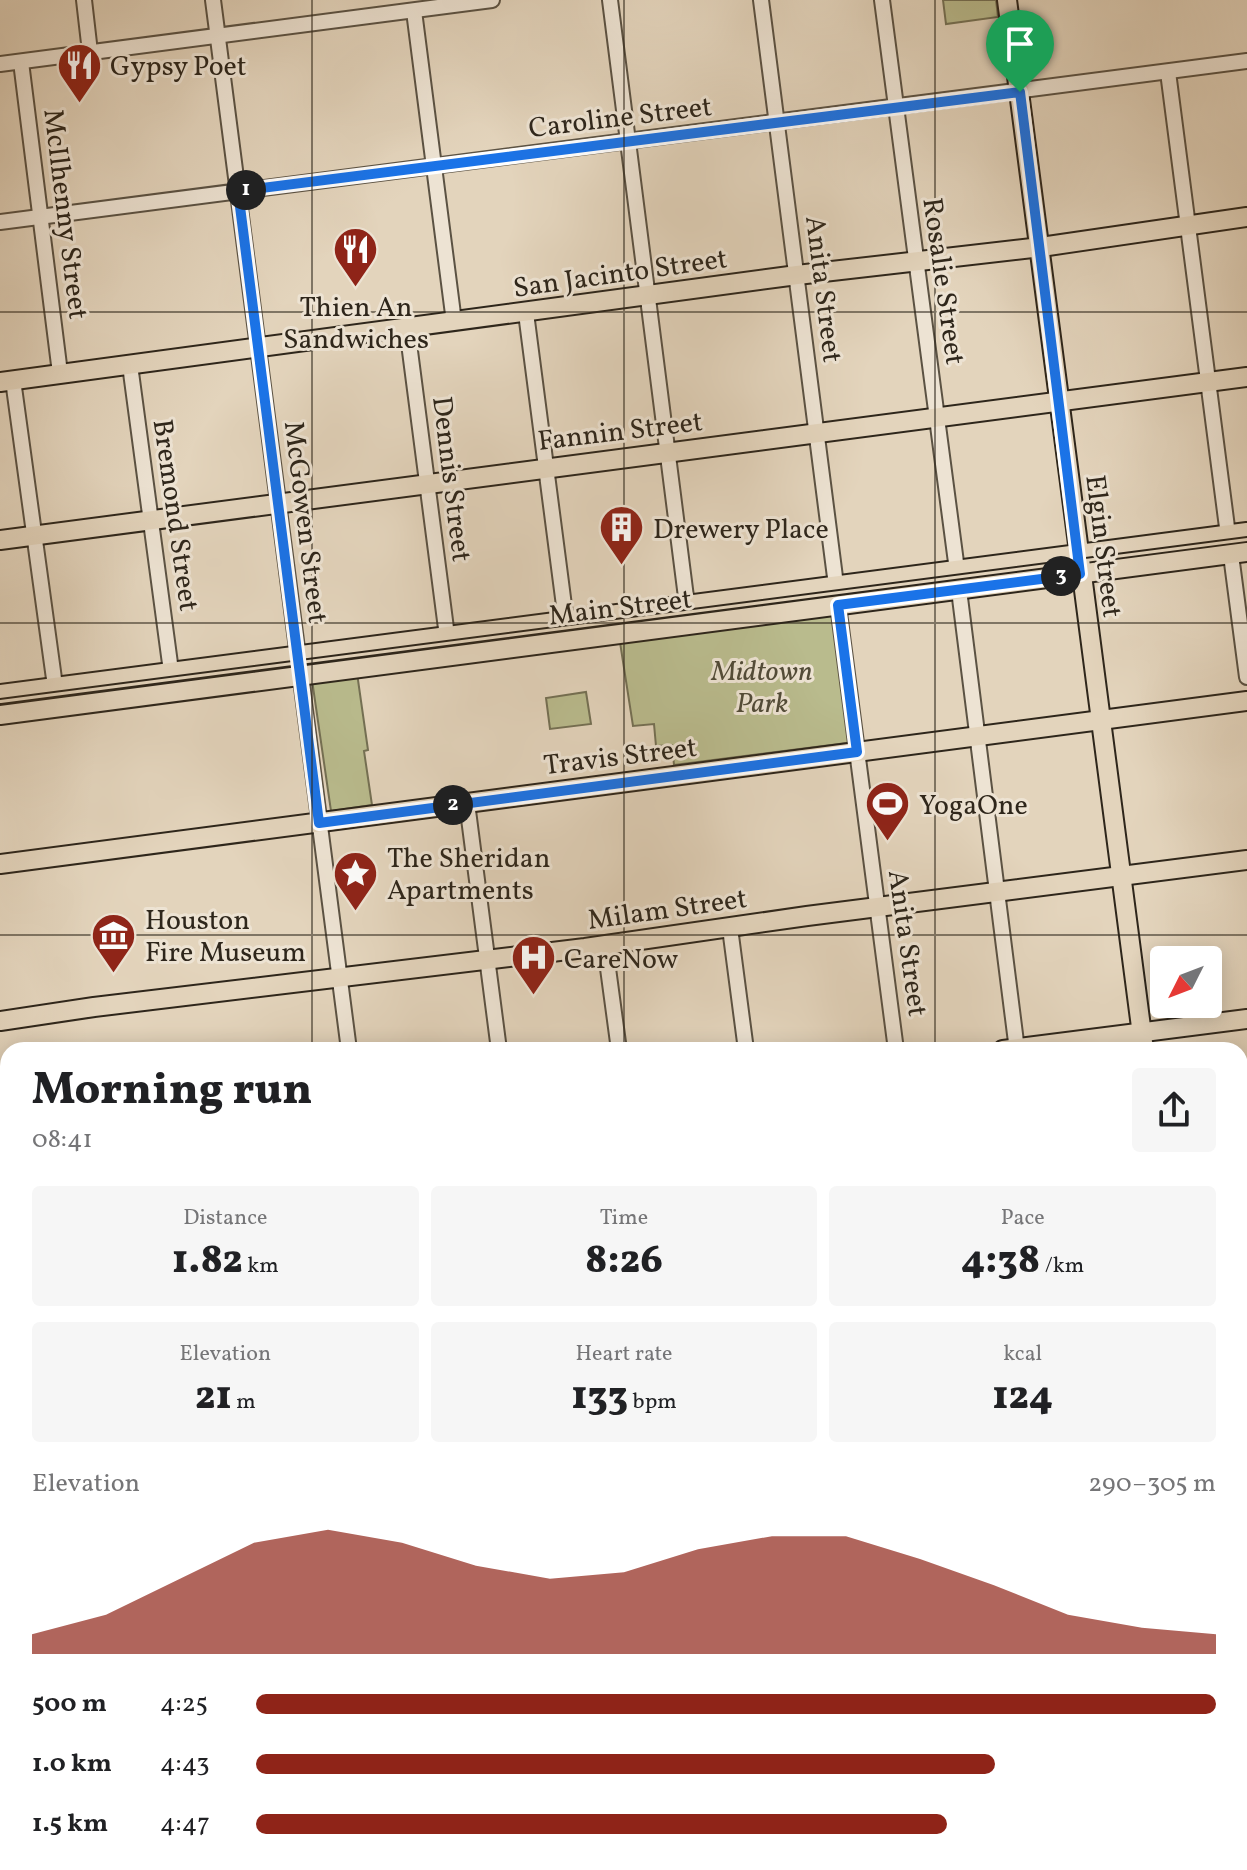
<!DOCTYPE html>
<html lang="en">
<head>
<meta charset="utf-8">
<style>
	:root { --surface:#fff; --page:#f6f6f6; --text:#202124; --muted:#757577; --accent:#8f2418 }
	body { margin:0; font-family:Vollkorn,serif; background:var(--page); color:var(--text); height:100vh; display:flex; flex-direction:column; font-size:30px; white-space:nowrap }
	* { box-sizing:border-box; margin:0 }
	p { font-size:26px; color:var(--muted) }
	.icon { flex:none; width:44px; height:44px; fill:none; stroke:currentColor; stroke-width:2; stroke-linecap:round; stroke-linejoin:round }
	.map { position:relative; flex:1; overflow:hidden }
	.side { position:absolute; left:0px; top:1042px; width:1248px; height:828px; display:flex; flex-direction:column; background:var(--surface); border-radius:24px 24px 0 0; box-shadow:0 4px 20px #0003 }
	.side>* { flex:none }
	.needle { width:52px; rotate:228deg }
	.controls { position:absolute; left:1150px; top:946px; display:grid; gap:16px }
	.controls a { display:grid; place-items:center; width:72px; height:72px; border-radius:8px; background:var(--surface); box-shadow:0 4px 20px #0003; font-size:40px }
	.pin { position:absolute; display:grid; place-items:center; width:68px; height:68px; color:#fff; margin:-82px -34px; border-radius:50% 50% 50% 0; rotate:-45deg; box-shadow:0 0 8px #0007 }
	.pin .icon { rotate:45deg }
	.km { position:absolute; width:40px; height:40px; margin:-20px; border-radius:50%; background:#222; color:#fff; font-size:22px; line-height:40px; text-align:center }
	.round { display:grid; place-items:center; flex:none; width:84px; height:84px; border-radius:8px; background:var(--page) }
	.overview { display:flex; align-items:center; justify-content:space-between; height:136px; padding:0 32px }
	h1 { font-size:44px; font-weight:800; line-height:60px }
	.metrics { display:grid; grid-template-columns:repeat(3,1fr); gap:12px; height:136px; padding:8px 32px }
	.metrics div { display:grid; align-content:center; border-radius:8px; background:var(--page); text-align:center }
	.metrics b { font-size:40px; font-weight:800 }
	.metrics small { font-size:22px; font-weight:400 }
	.metrics p { font-size:22px }
	.chart { height:224px; padding:16px 32px }
	.chart p { display:flex; justify-content:space-between }
	.chart svg { width:100%; height:144px; margin-top:8px; fill:var(--accent); opacity:.7 }
	ul { padding:0 32px; list-style:none; font-size:26px }
	li { display:grid; grid-template-columns:128px 96px 1fr; align-items:center; height:60px }
	li i { height:20px; border-radius:10px; background:var(--accent) }
	.map>svg:first-child { display:block }
</style>
</head>
<body>
<div class="map">
<svg width="1247" height="1870" viewBox="0 0 1247 1870">
	<rect width="100%" height="100%" fill="#e3d4bc"/>
	<filter id="stains"><feTurbulence type="fractalNoise" baseFrequency=".0025" numOctaves="4"/><feColorMatrix values="0 0 0 0 .2 0 0 0 0 .09 0 0 0 0 .02 0 0 0 .5 -.17"/></filter>
	<radialGradient id="worn" r=".72"><stop offset=".6" stop-color="#630" stop-opacity="0"/><stop offset="1" stop-color="#630" stop-opacity=".3"/></radialGradient>
	<!-- green -->
	<g fill="#b9bb8d" stroke="#747054" stroke-width="2">
		<path d="M943 0H996L998 17 946 24Z"/>
		<path d="M830 612 835 619 849 741 847 743 674 765 672 745 656 746 654 724 633 726 619 636Z"/>
		<path d="M357 673 368 750 364 751 372 805 331 811 312 680Z"/>
		<path d="M586 692 591 724 550 729 546 698Z"/>
	</g>
	<g fill="none" stroke-linecap="round" stroke-linejoin="round">
		<defs>
			<g id="minor">
				<path d="M84 0 90 52"/>
				<path d="M213 0 349 1050"/>
				<path d="M610 0 687 605"/>
				<path d="M761 0 836 585"/>
				<path d="M882 0 957 570"/>
				<path d="M414 11 454 322"/>
				<path d="M21 62 60 373"/>
				<path d="M0 64 492 0"/>
				<path d="M1168 72 1228 535"/>
				<path d="M0 222 1247 61"/>
				<path d="M526 313 566 621"/>
				<path d="M407 328 447 636"/>
				<path d="M130 365 171 671"/>
				<path d="M13 380 55 686"/>
				<path d="M1231 555 1247 677"/>
				<path d="M959 590 1017 1050"/>
				<path d="M838 605 896 1050"/>
				<path d="M467 803 499 1050"/>
				<path d="M730 928 746 1050"/>
				<path d="M605 946 619 1050"/>
				<path d="M0 1419 8 1483"/>
				<path d="M1240 1630 1247 1624"/>
				<path d="M1240 1738 1247 1745"/>
				<path d="M0 1814 8 1813"/>
				<path d="M327 1862 328 1870"/>
				<path d="M453 1862 454 1870"/>
				<path d="M605 1862 606 1870"/>
				<path d="M725 1862 726 1870"/>
				<path d="M855 1862 856 1870"/>
				<path d="M1003 1862 1004 1870"/>
				<path d="M1141 1862 1148 1870"/>
				<path d="M770 1870 838 1862"/>
			</g>
			<g id="major">
				<path d="M1007 0 1144 1050"/>
				<path d="M0 382 797 275 1041 247 1247 217"/>
				<path d="M0 540 1247 377"/>
				<path d="M0 694 1247 532"/>
				<path d="M0 715 1247 552"/>
				<path d="M0 864 1247 701"/>
				<path d="M0 1021 94 1007 585 948 807 916 1247 860"/>
				<path d="M1003 1050 1247 1019"/>
				<path d="M1240 1176 1247 1175"/>
				<path d="M0 1181 8 1180"/>
				<path d="M0 1340 8 1338"/>
				<path d="M1240 1372 1247 1366"/>
				<path d="M0 1496 8 1495"/>
				<path d="M1240 1503 1247 1513"/>
				<path d="M1240 1525 1247 1533"/>
				<path d="M0 1653 8 1652"/>
			</g>
			<path id="highway" d="M1240 1330 1247 1328"/>
		</defs>
		<!-- minor casing -->
		<use href="#minor" stroke="#5b5243" stroke-width="18"/>
		<!-- major casing -->
		<use href="#major" stroke="#2e261b" stroke-width="22"/>
		<!-- highway casing -->
		<use href="#highway" stroke="#2e261b" stroke-width="24"/>
		<!-- minor -->
		<use href="#minor" stroke="#ede3d3" stroke-width="14"/>
		<!-- major -->
		<use href="#major" stroke="#e3d4bc" stroke-width="18"/>
		<!-- highway -->
		<use href="#highway" stroke="#e3d4bc" stroke-width="20"/>
		<!-- tram -->
		<path stroke="#2e261b" stroke-width="2" d="M0 699 1247 537"/>
	</g>
	<g fill="none" stroke-linecap="round" stroke-linejoin="round">
		<defs>
			<path id="route" d="M1020 92 1080 574 838 605 857 752 319 823 238 191Z"/>
		</defs>
		<!-- route casing -->
		<use href="#route" stroke="#fff" stroke-width="16"/>
		<!-- route -->
		<use href="#route" stroke="#1a73e8" stroke-width="10"/>
	</g>
	<!-- grid -->
	<path fill="none" stroke="#2e261b" stroke-width="2" stroke-opacity="0.55" d="M312 0V1050M624 0V1050M935 0V1050M0 312H1247M0 623H1247M0 935H1247M0 1247H8M1240 1247H1247M0 1558H8M1240 1558H1247M312 1862V1870M624 1862V1870M935 1862V1870"/>
	<!-- icons -->
	<defs>
		<symbol id="restaurant-pin" viewBox="-11 -11 22 30"><path d="M0 17L-7.5 6A9.5 9.5 0 1 1 7.5 6Z" fill="#8f2418" stroke="#ede3d3"/><path d="M-5-6h1v4h1v-4h1v4h1v-4h1v5L-1.5 .5V6h-2V.5L-5-1ZM5-6V6H3V1.5H1.5Q1.5-4 5-6Z" fill="#fff"/></symbol>
		<symbol id="building-pin" viewBox="-11 -11 22 30"><path d="M0 17L-7.5 6A9.5 9.5 0 1 1 7.5 6Z" fill="#8f2418" stroke="#ede3d3"/><path d="M-4-6H4V6H1V3H-1V6H-4ZM-2.5-4.3h1.7v1.8h-1.7ZM.8-4.3h1.7v1.8H.8ZM-2.5-1h1.7V.8h-1.7ZM.8-1h1.7V.8H.8Z" fill="#fff"/></symbol>
		<symbol id="stadium-pin" viewBox="-11 -11 22 30"><path d="M0 17L-7.5 6A9.5 9.5 0 1 1 7.5 6Z" fill="#8f2418" stroke="#ede3d3"/><path d="M0-5a6.5 5 0 1 0 0 10a6.5 5 0 1 0 0-10ZM-3.5-1.8h7v3.6h-7Z" fill="#fff"/></symbol>
		<symbol id="sight-pin" viewBox="-11 -11 22 30"><path d="M0 17L-7.5 6A9.5 9.5 0 1 1 7.5 6Z" fill="#8f2418" stroke="#ede3d3"/><path d="M0-6L1.8-2.2L6-1.7L2.9 1.2L3.7 5.4L0 3.3L-3.7 5.4L-2.9 1.2L-6-1.7L-1.8-2.2Z" fill="#fff"/></symbol>
		<symbol id="museum-pin" viewBox="-11 -11 22 30"><path d="M0 17L-7.5 6A9.5 9.5 0 1 1 7.5 6Z" fill="#8f2418" stroke="#ede3d3"/><path d="M0-6L6-3V-2H-6V-3ZM-5-1h2V3h-2ZM-1-1h2V3h-2ZM3-1h2V3H3ZM-6 4H6V6H-6Z" fill="#fff"/></symbol>
		<symbol id="hospital-pin" viewBox="-11 -11 22 30"><path d="M0 17L-7.5 6A9.5 9.5 0 1 1 7.5 6Z" fill="#8f2418" stroke="#ede3d3"/><path d="M-5-5h3v3.5h4V-5h3V5h-3V1.5h-4V5h-3Z" fill="#fff"/></symbol>
	</defs>
	<g fill-rule="evenodd">
		<use href="#restaurant-pin" x="54" y="40" width="51" height="69"/>
		<use href="#restaurant-pin" x="330" y="224" width="51" height="69"/>
		<use href="#building-pin" x="596" y="502" width="51" height="69"/>
		<use href="#stadium-pin" x="862" y="778" width="51" height="69"/>
		<use href="#sight-pin" x="330" y="848" width="51" height="69"/>
		<use href="#museum-pin" x="88" y="910" width="51" height="69"/>
		<use href="#hospital-pin" x="508" y="932" width="51" height="69"/>
	</g>
	<g text-anchor="middle" stroke-width="6" stroke-linejoin="round" paint-order="stroke">
		<!-- poi labels -->
		<g font-size="28" fill="#2e261b" stroke="#ede3d3" text-anchor="start">
			<text x="110" y="75">Gypsy Poet</text>
			<text x="356" y="316" text-anchor="middle">Thien An<tspan x="356" dy="32">Sandwiches</tspan></text>
			<text x="653" y="538">Drewery Place</text>
			<text x="919" y="814">YogaOne</text>
			<text x="387" y="867">The Sheridan<tspan x="387" dy="32">Apartments</tspan></text>
			<text x="145" y="929">Houston<tspan x="145" dy="32">Fire Museum</tspan></text>
			<text x="564" y="968">CareNow</text>
		</g>
		<!-- street labels -->
		<g font-size="28" fill="#2e261b" stroke="#ede3d3">
			<text transform="translate(620 116) rotate(-7)" y="10">Caroline Street</text>
			<text transform="translate(67 214) rotate(83)" y="10">McIlhenny Street</text>
			<text transform="translate(620 272) rotate(-8)" y="10">San Jacinto Street</text>
			<text transform="translate(945 281) rotate(82)" y="10">Rosalie Street</text>
			<text transform="translate(825 289) rotate(83)" y="10">Anita Street</text>
			<text transform="translate(620 430) rotate(-7)" y="10">Fannin Street</text>
			<text transform="translate(453 479) rotate(83)" y="10">Dennis Street</text>
			<text transform="translate(177 515) rotate(82)" y="10">Bremond Street</text>
			<text transform="translate(307 522) rotate(83)" y="10">McGowen Street</text>
			<text transform="translate(1105 546) rotate(83)" y="10">Elgin Street</text>
			<text transform="translate(620 606) rotate(-7)" y="10">Main Street</text>
			<text transform="translate(620 755) rotate(-7)" y="10">Travis Street</text>
			<text transform="translate(667 908) rotate(-8)" y="10">Milam Street</text>
			<text transform="translate(909 943) rotate(82)" y="10">Anita Street</text>
		</g>
		<!-- park labels -->
		<g font-size="28" font-style="italic" fill="#514b38" stroke="#ede3d3">
			<text x="762" y="680">Midtown<tspan x="762" dy="32">Park</tspan></text>
		</g>
	</g>
	<rect width="100%" height="100%" filter="url(#stains)"/>
	<rect width="100%" height="100%" fill="url(#worn)"/>
</svg>
<div class="controls">
<a><svg class="needle" viewBox="-14 -14 28 28"><path d="M0-13l5 13h-10z" fill="#e53935"/><path d="M0 13l5-13h-10z" fill="#757577"/></svg></a>
</div>
<div class="pin" style="left:1020px;top:92px;background:#1e9e55"><svg class="icon" aria-label="arrive" viewBox="0 0 24 24"><path d="M6 21V4h12l-3 4 3 4H6"/></svg></div>
<b class="km" style="left:246px;top:190px">1</b>
<b class="km" style="left:453px;top:805px">2</b>
<b class="km" style="left:1061px;top:576px">3</b>
<section class="side">
<div class="overview"><div><h1>Morning run</h1><p>08:41</p></div><a class="round"><svg class="icon" aria-label="share" viewBox="0 0 24 24"><path d="M12 15V3M7 8l5-5 5 5M5 13v7h14v-7"/></svg></a></div>
<div class="metrics">
<div><p>Distance</p><b>1.82<small> km</small></b></div>
<div><p>Time</p><b>8:26</b></div>
<div><p>Pace</p><b>4:38<small> /km</small></b></div>
</div>
<div class="metrics">
<div><p>Elevation</p><b>21<small> m</small></b></div>
<div><p>Heart rate</p><b>133<small> bpm</small></b></div>
<div><p>kcal</p><b>124</b></div>
</div>
<div class="chart"><p><span>Elevation</span>290–305 m</p>
<svg viewBox="0 0 160 44" preserveAspectRatio="none"><path d="M0 44V38L10 32L20 21L30 10L40 6L50 10L60 17L70 21L80 19L90 12L100 8L110 8L120 15L130 23L140 32L150 36L160 38V44z"/></svg>
</div>
<ul>
<li><b>500 m</b>4:25<i style="width:100%"></i></li>
<li><b>1.0 km</b>4:43<i style="width:77%"></i></li>
<li><b>1.5 km</b>4:47<i style="width:72%"></i></li>
</ul>
</section>
</div>
</body>
</html>
